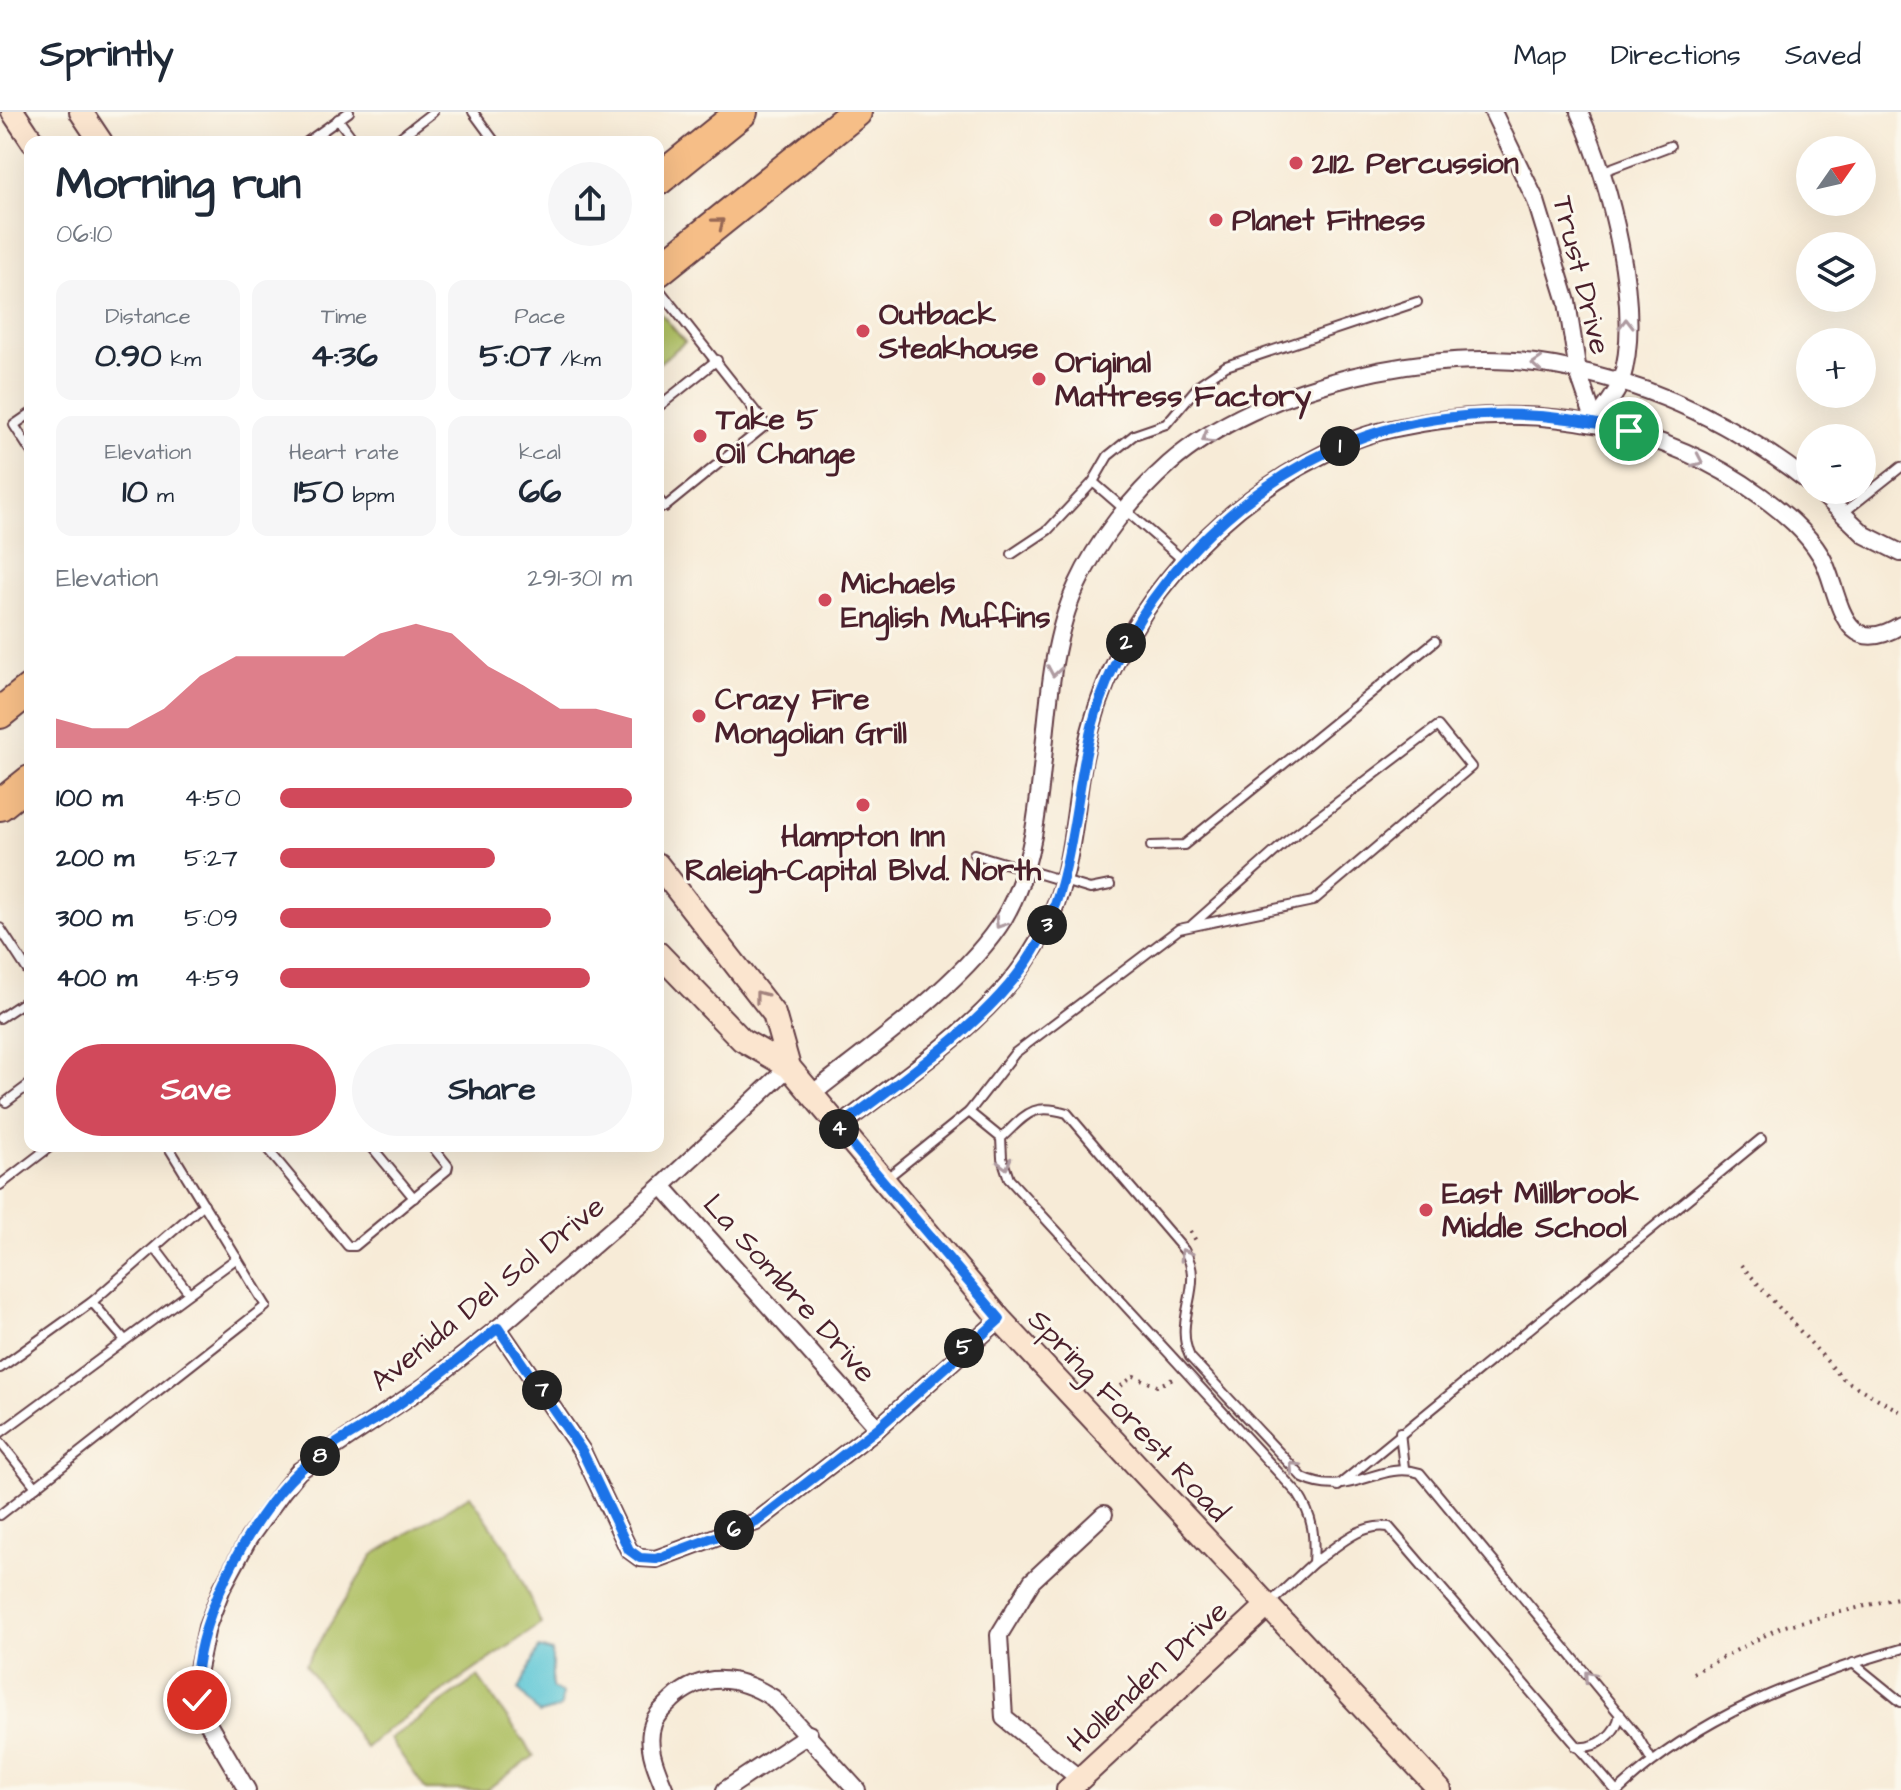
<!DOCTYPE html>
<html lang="en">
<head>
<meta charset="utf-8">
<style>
	:root { --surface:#fff; --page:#f6f6f7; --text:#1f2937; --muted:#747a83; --line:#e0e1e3; --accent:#d1495b }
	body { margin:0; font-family:"Architects Daughter",sans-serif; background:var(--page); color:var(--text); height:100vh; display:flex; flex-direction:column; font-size:30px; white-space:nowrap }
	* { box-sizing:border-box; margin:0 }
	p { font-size:26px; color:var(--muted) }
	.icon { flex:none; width:44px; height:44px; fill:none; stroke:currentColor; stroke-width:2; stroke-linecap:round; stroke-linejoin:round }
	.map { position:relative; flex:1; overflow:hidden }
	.details { position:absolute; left:24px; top:24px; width:640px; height:1016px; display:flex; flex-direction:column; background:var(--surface); border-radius:16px; box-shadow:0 8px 32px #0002 }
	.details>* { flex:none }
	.needle { width:52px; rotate:56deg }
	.controls { position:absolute; left:1796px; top:24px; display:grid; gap:16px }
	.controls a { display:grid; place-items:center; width:80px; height:80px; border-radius:50%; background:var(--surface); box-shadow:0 8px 32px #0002; font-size:40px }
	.pin { position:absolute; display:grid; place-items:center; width:68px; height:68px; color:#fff; margin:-34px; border:4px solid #fff; border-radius:50%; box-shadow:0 2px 8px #0007 }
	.km { position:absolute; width:40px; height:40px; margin:-20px; border-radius:50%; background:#222; color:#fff; font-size:22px; line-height:40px; text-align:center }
	.round { display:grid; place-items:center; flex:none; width:84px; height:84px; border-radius:42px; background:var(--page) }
	.headline { display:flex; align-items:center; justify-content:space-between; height:136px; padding:0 32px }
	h1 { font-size:44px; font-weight:700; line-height:60px }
	.metrics { display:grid; grid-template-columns:repeat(3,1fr); gap:12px; height:136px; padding:8px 32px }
	.metrics div { display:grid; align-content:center; border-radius:16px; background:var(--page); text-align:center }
	.metrics b { font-size:34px; font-weight:700 }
	.metrics small { font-size:22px; font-weight:400 }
	.metrics p { font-size:22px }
	.chart { height:224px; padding:16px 32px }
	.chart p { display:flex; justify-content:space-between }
	.chart svg { width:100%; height:144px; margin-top:8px; fill:var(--accent); opacity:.7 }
	.primary-button { display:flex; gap:16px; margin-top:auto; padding:16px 32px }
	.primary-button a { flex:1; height:92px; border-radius:48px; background:var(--accent); color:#fff; font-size:32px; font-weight:700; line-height:92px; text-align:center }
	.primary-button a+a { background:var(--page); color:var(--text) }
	ul { padding:0 32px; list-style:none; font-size:26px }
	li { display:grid; grid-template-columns:128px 96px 1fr; align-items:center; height:60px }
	li i { height:20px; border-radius:10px; background:var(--accent) }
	header { display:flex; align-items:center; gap:48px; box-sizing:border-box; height:112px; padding:0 40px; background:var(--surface); border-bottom:2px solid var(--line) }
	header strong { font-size:38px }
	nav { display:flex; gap:44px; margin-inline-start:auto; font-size:28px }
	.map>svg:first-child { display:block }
</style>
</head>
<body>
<header>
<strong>Sprintly</strong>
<nav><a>Map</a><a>Directions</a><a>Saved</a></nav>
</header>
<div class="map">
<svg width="1901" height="1678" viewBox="0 0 1901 1678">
	<rect width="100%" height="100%" fill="#fbf7ec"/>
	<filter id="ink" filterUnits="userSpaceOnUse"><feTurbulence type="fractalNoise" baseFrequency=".0125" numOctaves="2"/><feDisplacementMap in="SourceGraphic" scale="16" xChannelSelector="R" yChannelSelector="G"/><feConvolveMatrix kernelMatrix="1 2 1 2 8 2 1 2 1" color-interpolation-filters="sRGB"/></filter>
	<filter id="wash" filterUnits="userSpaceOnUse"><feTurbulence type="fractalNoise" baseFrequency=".006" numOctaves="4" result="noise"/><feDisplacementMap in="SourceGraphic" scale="32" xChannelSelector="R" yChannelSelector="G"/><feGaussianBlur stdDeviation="1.8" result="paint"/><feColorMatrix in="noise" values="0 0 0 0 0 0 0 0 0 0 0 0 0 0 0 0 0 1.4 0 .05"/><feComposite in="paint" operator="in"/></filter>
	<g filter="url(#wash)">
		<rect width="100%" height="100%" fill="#f7ebd7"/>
		<!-- green -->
		<g fill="#afc063" stroke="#7c7047" stroke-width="2">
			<path d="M658 198 685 230 658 252Z"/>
			<path d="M470 1383 511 1443 541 1512 387 1618 366 1636 305 1553 373 1443Z"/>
			<path d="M478 1565 534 1644 486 1678H426L390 1627Z"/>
		</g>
		<!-- water -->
		<path fill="#5bc6d5" stroke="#527280" stroke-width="2" d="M539 1536 552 1540V1576L562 1581 561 1596 539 1602 519 1577Z"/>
	</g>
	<g filter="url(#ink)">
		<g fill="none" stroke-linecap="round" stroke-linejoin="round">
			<defs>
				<g id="lane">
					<path d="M473 0 495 30"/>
					<path d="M338 7 355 30"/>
					<path d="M307 30 349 0"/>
					<path d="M394 30 433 0"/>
					<path d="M1601 60 1670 34"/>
					<path d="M658 176 766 313 665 395 658 387"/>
					<path d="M658 295 717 248"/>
					<path d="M30 302 14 313 30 338"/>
					<path d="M1093 370 1184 449"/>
					<path d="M1843 401 1901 355"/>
					<path d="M1012 442 1048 418 1093 370 1108 344 1134 323 1166 312 1201 271 1226 254 1417 190"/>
					<path d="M1151 734 1184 733 1435 529"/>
					<path d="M974 742 1090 777 1110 773"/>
					<path d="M0 816 30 862"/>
					<path d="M0 906 30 886"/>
					<path d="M6 990 30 972"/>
					<path d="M969 1000 1015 941 1179 817 1313 789 1471 655 1438 614 1288 728 1192 813"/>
					<path d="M265 1034 348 1134H355L447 1058 448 1054 432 1034"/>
					<path d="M371 1034 414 1086"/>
					<path d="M887 1066 969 1000 1001 1026"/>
					<path d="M0 1073 51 1034"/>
					<path d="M155 1136 189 1181"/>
					<path d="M92 1190 125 1228"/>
					<path d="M0 1256 92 1190 204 1092"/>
					<path d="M1400 1320 1404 1356"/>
					<path d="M0 1321 237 1146"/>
					<path d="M0 1330 36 1375"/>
					<path d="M1338 1374 1761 1027"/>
					<path d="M0 1403 266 1194 168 1034"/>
					<path d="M1270 1491 1313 1451"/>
					<path d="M1853 1551 1901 1590"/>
					<path d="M1576 1635C1598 1637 1616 1623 1620 1602"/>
					<path d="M1615 1678 1389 1415C1360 1410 1336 1436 1313 1451 1315 1423 1313 1405 1298 1382L1009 1067 1002 1046 1001 1026C1026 1003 1032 990 1067 1001L1184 1138C1207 1174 1172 1205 1190 1245L1303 1366C1349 1388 1379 1348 1420 1361L1636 1622 1652 1649"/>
					<path d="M1619 1678C1697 1605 1799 1566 1901 1537"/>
				</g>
				<g id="street">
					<path d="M1493 0 1536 89 1567 190 1578 260 1595 310"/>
					<path d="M1579 0C1609 68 1644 196 1621 269 1617 283 1603 297 1595 310"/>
					<path d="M1818 378 1865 423 1901 441"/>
					<path d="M812 982C871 935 966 869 1004 806 1059 713 1030 573 1077 473 1097 429 1133 384 1169 352 1261 272 1436 232 1555 254 1650 271 1734 311 1810 371"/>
					<path d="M838 1016C910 959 1002 903 1044 819 1073 764 1073 706 1084 646 1111 505 1217 388 1347 331 1370 320 1396 316 1422 311 1540 291 1663 312 1761 384 1784 401 1806 419 1821 444 1840 475 1838 552 1901 513"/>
					<path d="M662 1074 878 1316"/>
					<path d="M498 1216 582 1339 629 1438 640 1446 656 1447 756 1410 878 1316 1000 1207"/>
					<path d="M1080 1667 1004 1606 999 1523 1032 1469 1104 1402"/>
					<path d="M247 1678 200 1598 196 1566 207 1515 222 1476 249 1426 282 1380 299 1359 425 1274 498 1216 662 1074 789 955"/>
					<path d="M665 1678C657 1658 645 1634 653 1612 656 1602 664 1596 672 1588 703 1559 739 1564 773 1586L857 1678"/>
					<path d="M725 1678 809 1622"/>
				</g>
				<g id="secondary">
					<path d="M13 0 33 30"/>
					<path d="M81 0 101 30"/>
					<path d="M658 753 774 902 789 955"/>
					<path d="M658 841 742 928 789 955 1000 1207 1440 1678"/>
					<path d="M1068 1678 1266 1495"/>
				</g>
				<g id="highway">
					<path d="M658 68 742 0"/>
					<path d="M658 159 856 0"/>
					<path d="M0 601 30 577"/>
					<path d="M0 693 30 669"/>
				</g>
			</defs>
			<!-- lane casing -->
			<use href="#lane" stroke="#643e45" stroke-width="12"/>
			<!-- street casing -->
			<use href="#street" stroke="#643e45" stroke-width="20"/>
			<!-- secondary casing -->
			<use href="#secondary" stroke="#643e45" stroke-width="26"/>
			<!-- highway casing -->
			<use href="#highway" stroke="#643e45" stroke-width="34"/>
			<!-- path -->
			<g stroke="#643e45" stroke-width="4" stroke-dasharray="2 6" stroke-linecap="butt">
				<path d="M1190 1119 1198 1132"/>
				<path d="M1741 1153 1843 1267 1901 1300"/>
				<path d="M1121 1274 1134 1264 1157 1274 1173 1267"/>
				<path d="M1693 1561 1781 1515 1901 1485"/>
			</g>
			<!-- lane -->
			<use href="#lane" stroke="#fff" stroke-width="8"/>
			<!-- street -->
			<use href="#street" stroke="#fff" stroke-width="16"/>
			<!-- secondary -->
			<use href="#secondary" stroke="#fbe5cf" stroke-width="22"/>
			<!-- highway -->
			<use href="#highway" stroke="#f6be87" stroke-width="30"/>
		</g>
		<!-- one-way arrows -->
		<defs><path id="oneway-chevron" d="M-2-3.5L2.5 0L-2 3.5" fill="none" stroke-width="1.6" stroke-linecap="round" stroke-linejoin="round" transform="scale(2)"/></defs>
		<use stroke="#976754" href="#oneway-chevron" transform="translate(719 111) rotate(-39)"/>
		<g stroke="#ae9aa0">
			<use href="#oneway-chevron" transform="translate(1626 212) rotate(-90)"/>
			<use href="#oneway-chevron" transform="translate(1537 252) rotate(-176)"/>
			<use href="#oneway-chevron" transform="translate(1207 326) rotate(149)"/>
			<use href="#oneway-chevron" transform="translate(1698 349) rotate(25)"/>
			<use href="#oneway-chevron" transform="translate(1054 559) rotate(100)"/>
			<use href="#oneway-chevron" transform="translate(1000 811) rotate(123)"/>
			<use href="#oneway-chevron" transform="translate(1005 1052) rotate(75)"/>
			<use href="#oneway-chevron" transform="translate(1185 1142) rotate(-122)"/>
			<use href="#oneway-chevron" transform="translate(1294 1355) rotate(-134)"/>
			<use href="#oneway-chevron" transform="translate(1589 1564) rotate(-130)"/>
		</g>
		<use stroke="#a2827d" href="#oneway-chevron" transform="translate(760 884) rotate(-128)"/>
	</g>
	<g fill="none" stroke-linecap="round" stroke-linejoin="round" filter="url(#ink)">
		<defs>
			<path id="route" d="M197 1588C188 1519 249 1406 299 1359 324 1336 358 1319 386 1301 425 1275 461 1246 498 1216L582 1339 629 1438 640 1446 656 1447 756 1410 878 1316 1000 1207 838 1016C900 968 985 913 1028 848 1081 768 1070 675 1100 588 1141 474 1237 375 1350 330 1436 295 1541 296 1629 319"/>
		</defs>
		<!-- route casing -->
		<use href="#route" stroke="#fff" stroke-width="16"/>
		<!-- route -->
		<use href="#route" stroke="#1a73e8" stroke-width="10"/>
	</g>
	<!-- markers -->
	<g fill="#d1495b" stroke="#fbf7ec" stroke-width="3">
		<circle cx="1296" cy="51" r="8"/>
		<circle cx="1216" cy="108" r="8"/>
		<circle cx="863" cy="219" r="8"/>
		<circle cx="1039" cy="267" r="8"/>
		<circle cx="700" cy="324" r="8"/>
		<circle cx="825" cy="488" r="8"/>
		<circle cx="699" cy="604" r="8"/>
		<circle cx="863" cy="693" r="8"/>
		<circle cx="1426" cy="1098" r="8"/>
	</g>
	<g text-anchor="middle" stroke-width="6" stroke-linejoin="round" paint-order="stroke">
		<!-- poi labels -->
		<g font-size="30" font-weight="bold" fill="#4a1f2b" stroke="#fbf7ec" text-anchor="start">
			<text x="1312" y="61">2112 Percussion</text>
			<text x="1232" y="118">Planet Fitness</text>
			<text x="879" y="212">Outback<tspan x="879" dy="34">Steakhouse</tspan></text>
			<text x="1055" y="260">Original<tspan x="1055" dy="34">Mattress Factory</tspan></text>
			<text x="716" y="317">Take 5<tspan x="716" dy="34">Oil Change</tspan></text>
			<text x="841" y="481">Michaels<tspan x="841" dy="34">English Muffins</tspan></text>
			<text x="715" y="597">Crazy Fire<tspan x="715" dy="34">Mongolian Grill</tspan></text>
			<text x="863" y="734" text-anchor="middle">Hampton Inn<tspan x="863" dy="34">Raleigh-Capital Blvd. North</tspan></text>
			<text x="1442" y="1091">East Millbrook<tspan x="1442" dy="34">Middle School</tspan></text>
		</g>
		<!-- street labels -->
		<g font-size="30" fill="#4a1f2b" stroke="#fbf7ec">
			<text transform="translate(1582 163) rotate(76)" y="10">Trust Drive</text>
			<text transform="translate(790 1176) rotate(48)" y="10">La Sombre Drive</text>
			<text transform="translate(487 1181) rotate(-39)" y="10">Avenida Del Sol Drive</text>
			<text transform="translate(1129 1303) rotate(47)" y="10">Spring Forest Road</text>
			<text transform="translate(1147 1564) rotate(-43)" y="10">Hollenden Drive</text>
		</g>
	</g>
</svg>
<div class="controls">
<a><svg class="needle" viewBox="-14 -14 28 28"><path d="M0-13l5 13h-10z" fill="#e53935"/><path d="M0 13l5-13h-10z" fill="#747a83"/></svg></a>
<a><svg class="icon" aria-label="layers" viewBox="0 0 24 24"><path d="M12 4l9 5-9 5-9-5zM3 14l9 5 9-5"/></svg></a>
<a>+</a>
<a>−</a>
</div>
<div class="pin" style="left:1629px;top:319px;background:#1e9e55"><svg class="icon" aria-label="arrive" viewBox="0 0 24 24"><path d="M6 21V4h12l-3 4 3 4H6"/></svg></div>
<div class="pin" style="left:197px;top:1588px;background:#d93025"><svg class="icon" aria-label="check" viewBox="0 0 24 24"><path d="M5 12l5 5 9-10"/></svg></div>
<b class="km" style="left:1340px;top:334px">1</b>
<b class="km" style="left:1126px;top:531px">2</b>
<b class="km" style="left:1047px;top:813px">3</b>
<b class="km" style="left:839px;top:1017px">4</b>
<b class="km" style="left:964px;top:1236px">5</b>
<b class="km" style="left:734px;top:1418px">6</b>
<b class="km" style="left:542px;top:1278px">7</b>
<b class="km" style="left:320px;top:1344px">8</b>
<section class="details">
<div class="headline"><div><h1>Morning run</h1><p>06:10</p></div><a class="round"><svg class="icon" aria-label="share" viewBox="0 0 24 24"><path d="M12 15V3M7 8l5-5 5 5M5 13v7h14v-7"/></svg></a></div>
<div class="metrics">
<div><p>Distance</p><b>0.90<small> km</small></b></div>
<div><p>Time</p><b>4:36</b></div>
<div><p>Pace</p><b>5:07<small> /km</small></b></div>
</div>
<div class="metrics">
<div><p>Elevation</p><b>10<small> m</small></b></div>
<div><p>Heart rate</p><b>150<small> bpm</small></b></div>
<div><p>kcal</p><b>66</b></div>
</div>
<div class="chart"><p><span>Elevation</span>291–301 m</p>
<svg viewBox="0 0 160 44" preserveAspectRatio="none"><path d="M0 44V35L10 38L20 38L30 32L40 22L50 16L60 16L70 16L80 16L90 9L100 6L110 9L120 19L130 25L140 32L150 32L160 35V44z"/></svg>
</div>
<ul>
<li><b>100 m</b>4:50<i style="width:100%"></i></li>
<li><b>200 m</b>5:27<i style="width:61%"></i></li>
<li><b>300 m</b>5:09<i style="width:77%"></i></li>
<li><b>400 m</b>4:59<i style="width:88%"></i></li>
</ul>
<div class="primary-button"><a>Save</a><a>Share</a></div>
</section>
</div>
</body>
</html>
